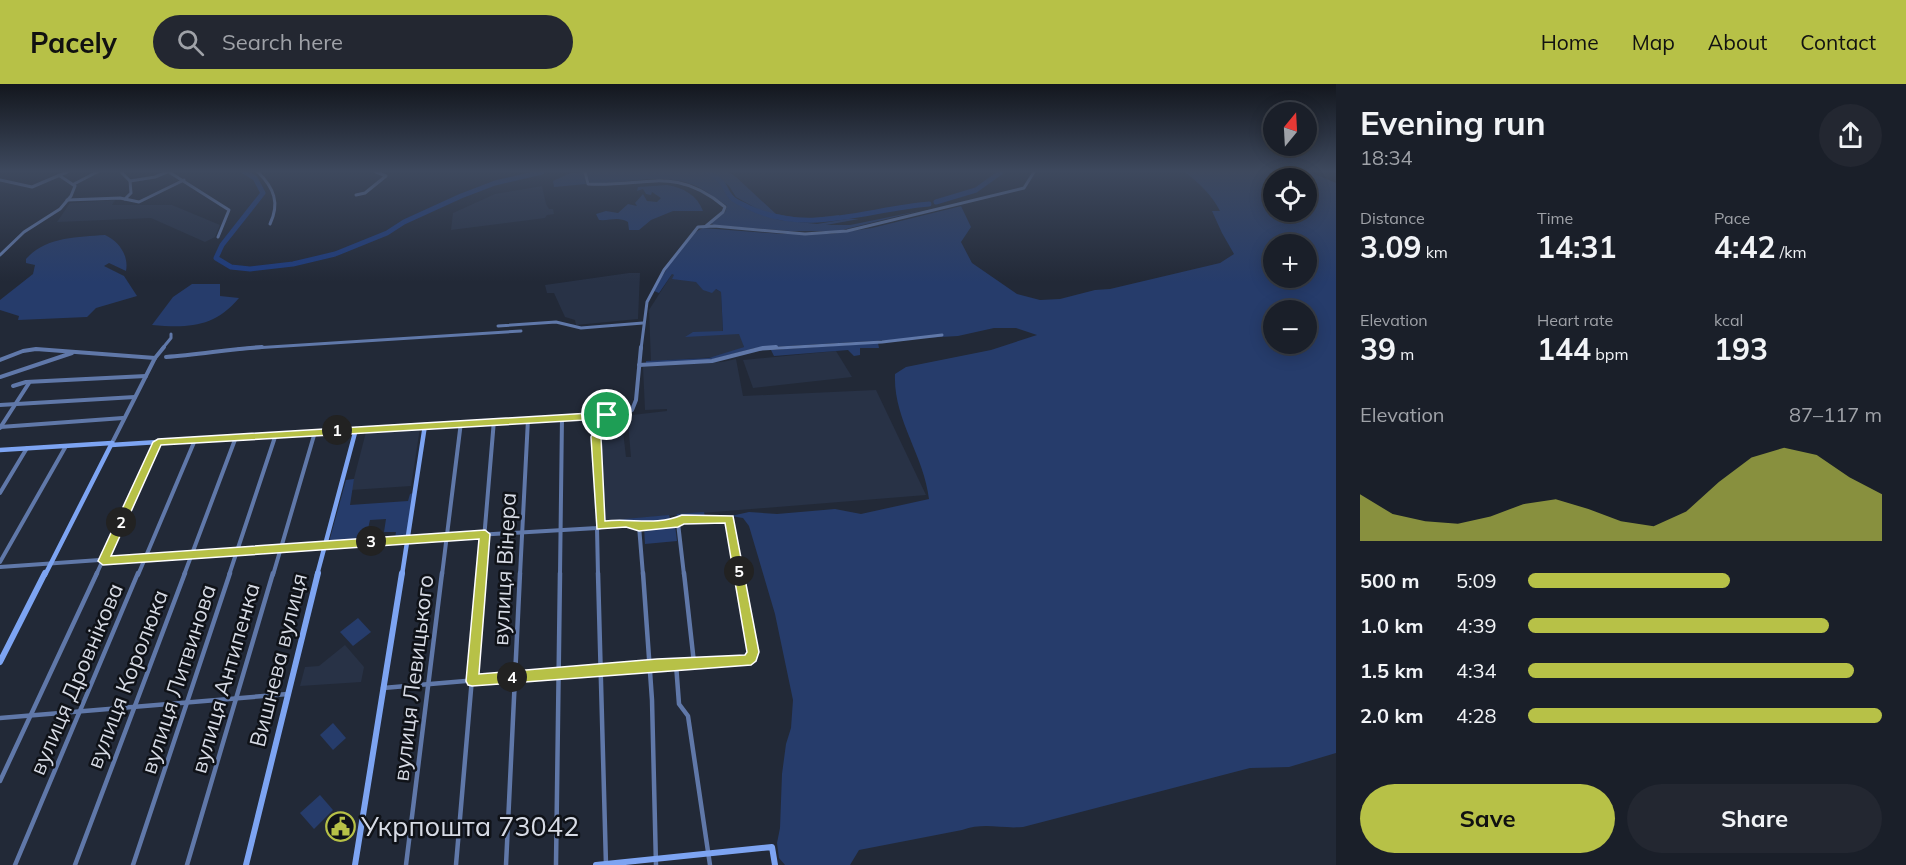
<!DOCTYPE html>
<html lang="en">
<head>
<meta charset="utf-8">
<style>
	:root { --surface:#1a1f29; --page:#232731; --text:#f1f3f6; --muted:#9fa2a8; --line:#383d46; --accent:#b7c147 }
	body { margin:0; font-family:Mulish,sans-serif; background:var(--page); color:var(--text); height:100vh; display:flex; flex-direction:column; font-size:22px; white-space:nowrap }
	* { box-sizing:border-box; margin:0 }
	p { font-size:20px; color:var(--muted) }
	.icon { flex:none; width:33px; height:33px; fill:none; stroke:currentColor; stroke-width:2; stroke-linecap:round; stroke-linejoin:round }
	.map { position:relative; flex:1; overflow:hidden }
	.side { display:flex; flex-direction:column; background:var(--surface); width:570px }
	.side>* { flex:none }
	.needle { width:39px; rotate:18deg }
	.tools { position:absolute; left:1263px; top:18px; display:grid; gap:12px }
	.tools a { display:grid; place-items:center; width:54px; height:54px; border-radius:50%; background:var(--surface); box-shadow:0 3px 15px #0003,0 0 0 2px var(--line); font-size:30px }
	.pin { position:absolute; display:grid; place-items:center; width:51px; height:51px; color:#fff; margin:-26px; border:3px solid #fff; border-radius:50%; box-shadow:0 2px 6px #0007 }
	.km { position:absolute; width:30px; height:30px; margin:-15px; border-radius:50%; background:#222; color:#fff; font-size:16px; line-height:30px; text-align:center }
	.round { display:grid; place-items:center; flex:none; width:63px; height:63px; border-radius:32px; background:var(--page) }
	.summary { display:flex; align-items:center; justify-content:space-between; height:102px; padding:0 24px }
	h1 { font-size:33px; font-weight:700; line-height:45px }
	.metrics { display:grid; grid-template-columns:repeat(3,1fr); gap:9px; height:102px; padding:6px 24px }
	.metrics div { display:grid; align-content:center }
	.metrics b { font-size:30px; font-weight:700 }
	.metrics small { font-size:16px; font-weight:400 }
	.metrics p { font-size:16px }
	.chart { height:168px; padding:12px 24px }
	.chart p { display:flex; justify-content:space-between }
	.chart svg { width:100%; height:108px; margin-top:6px; fill:var(--accent); opacity:.7 }
	.cta { display:flex; gap:12px; margin-top:auto; padding:12px 24px }
	.cta a { flex:1; height:69px; border-radius:36px; background:var(--accent); color:#111; font-size:24px; font-weight:700; line-height:69px; text-align:center }
	.cta a+a { background:var(--page); color:var(--text) }
	ul { padding:0 24px; list-style:none; font-size:20px }
	li { display:grid; grid-template-columns:96px 72px 1fr; align-items:center; height:45px }
	li i { height:15px; border-radius:8px; background:var(--accent) }
	header { display:flex; align-items:center; gap:36px; box-sizing:border-box; height:84px; padding:0 30px; background:var(--accent); color:#111 }
	header strong { font-size:28px }
	nav { display:flex; gap:33px; margin-inline-start:auto; font-size:21px }
	.search { width:420px; height:54px; background:var(--page); display:flex; align-items:center; gap:15px; box-sizing:border-box; padding:0 21px; border-radius:33px; color:var(--muted); font-size:22px }
	main { display:flex; flex:1; min-height:0 }
	.map>svg:first-child { display:block }
</style>
</head>
<body>
<header>
<strong>Pacely</strong>
<div class="search"><svg class="icon" aria-label="search" viewBox="0 0 24 24"><circle cx="10" cy="10" r="6"/><path d="M15 15l6 6"/></svg>Search here</div>
<nav><a>Home</a><a>Map</a><a>About</a><a>Contact</a></nav>
</header>
<main>
<div class="map">
<svg width="1336" height="781" viewBox="0 0 1336 781">
	<rect width="100%" height="100%" fill="#222937"/>
	<!-- built -->
	<g fill="#283246">
		<path d="M542 102 546 120 549 125H553L554 130 547 131 545 134 451 146 453 129 495 110Z"/>
		<path d="M115 116 112 121H172L220 141 215 153 205 158 151 134 57 138 70 119Z"/>
		<path d="M629 189H640L638 235 576 241 575 236 565 233 554 209H547L545 201Z"/>
		<path d="M672 190 701 197 721 208 723 250H740L744 263 717 273 651 277 649 226Z"/>
		<path d="M836 267 852 293 753 304 743 276Z"/>
		<path d="M736 275 743 312 876 306 926 411 602 437 598 349 623 347 626 373H631L628 338 632 336V331L667 327V325L645 326 643 283 722 278Z"/>
		<path d="M420 344 411 402 351 406 366 348Z"/>
		<path d="M345 561 364 583 361 598 300 602 305 583 319 582Z"/>
	</g>
	<!-- green -->
	<g fill="#263c6b" fill-rule="evenodd">
		<path d="M584 88 586 100 554 103 553 97 570 89Z"/>
		<path d="M585 88H705L722 101 728 113 749 126 779 136 817 140 847 135H859L826 141H850L919 127 838 147H790L714 141 711 139 725 128 727 122C718 116 709 109 700 104 665 86 626 101 590 99Z"/>
		<path d="M711 88H729L736 93 776 130 805 135 839 131V136H793L763 128 736 113 729 102Z"/>
		<path d="M1185 88H1310L1336 99V669L1289 683 1250 684 1023 743C1000 745 985 738 962 746L859 766 850 781H785L779 774 777 759 780 744 782 690 786 660 791 644 793 616 775 530 749 442 743 434 731 432 749 428 777 430 835 425 861 430 929 415C924 371 893 335 895 290L906 283 991 266 1037 251 1016 244H994L958 252 755 264 709 276 646 279V277L709 274 744 263 739 250 685 253 693 248 723 247 721 208 716 205 712 209 703 206 696 198 672 195 674 191 672 190 659 209 654 207C664 190 684 151 703 144L782 150H831L872 144 1026 106 961 122 971 143 961 158 972 179 1017 210 1040 216 1060 215 1095 206 1110 205 1220 179 1234 170 1222 149 1212 127H1220C1212 111 1199 99 1185 88ZM1274 94H1306V128H1274ZM1274 160H1306V194H1274ZM1274 226H1306V260H1274Z"/>
		<path d="M667 101C684 104 697 111 703 127H673L651 136 639 146H629L628 138C618 132 610 137 599 136L596 130 606 127 618 129 628 120 637 122 635 119 643 110 647 117 657 118 661 114 652 108 651 111 646 110 643 105 637 107 638 103Z"/>
		<path d="M105 151C119 157 129 172 126 187L109 179 104 182 124 192 137 212 96 224 87 233 18 236 19 232 0 226V216L33 190 35 181 26 179V175C45 153 77 153 105 151Z"/>
		<path d="M192 200H220V212L239 214C214 244 187 244 152 241L173 213Z"/>
		<path d="M878 259 879 264H860V271L854 272 848 266 774 272 771 266Z"/>
		<path d="M354 395 350 421 408 417 410 410 413 409 406 453 395 454 396 448H384L386 435 370 436 367 449 369 456 329 458 346 396Z"/>
		<path d="M704 428 705 433 642 442 631 437 605 440 602 437 669 431 670 434 676 433 677 430Z"/>
		<path d="M675 441 677 457 645 460 644 443Z"/>
		<path d="M358 534 371 548 353 562 340 548Z"/>
		<path d="M333 639 346 654 333 666 320 651Z"/>
		<path d="M320 711 333 726 314 745 300 729Z"/>
	</g>
	<g fill="none" stroke-linecap="round" stroke-linejoin="round">
		<!-- river -->
		<g stroke="#1d3b7e" stroke-width="5">
			<path d="M245 88 255 94 263 109 222 161 216 174 231 183 250 185 293 180 335 170 387 149 404 138 461 112 495 99 542 88"/>
			<path d="M707 88C712 91 718 94 722 99 726 103 727 110 732 114 736 118 743 120 748 123 808 152 867 125 929 120"/>
			<path d="M936 118 976 106 1001 88"/>
		</g>
		<!-- street-far2 -->
		<g stroke="#6078a9" stroke-width="3">
			<path d="M121 88 130 97 131 109 125 115"/>
			<path d="M169 88 229 126 218 153"/>
			<path d="M258 88C274 104 280 119 270 140"/>
			<path d="M585 88 588 100C646 103 675 81 725 123L723 128 706 142"/>
			<path d="M0 96 32 103 67 88"/>
			<path d="M130 97 155 93 167 88"/>
			<path d="M74 100 97 88"/>
			<path d="M356 111 365 109 386 92 376 88"/>
			<path d="M67 116 120 114 139 118 184 96"/>
			<path d="M0 171 24 148 60 125 71 112 75 102 60 92"/>
			<path d="M498 242 556 238 581 244 643 239"/>
			<path d="M162 265 171 254V250"/>
			<path d="M238 265 521 247"/>
			<path d="M641 265 647 218 664 186 698 143 714 142 805 150 847 147 1024 104 1034 88"/>
			<path d="M760 265 882 258 942 251"/>
		</g>
		<!-- street-far1 -->
		<g stroke="#6078a9" stroke-width="4">
			<path d="M166 273C198 271 229 265 262 263"/>
			<path d="M0 276 23 267 36 265 155 274"/>
			<path d="M639 281 712 277 763 264 776 263"/>
			<path d="M0 293 72 269"/>
			<path d="M13 302 26 298 146 292"/>
			<path d="M0 321 135 313"/>
			<path d="M425 341 620 330 632 326 636 316 641 263"/>
			<path d="M0 343 123 334"/>
			<path d="M0 344 29 299"/>
			<path d="M112 359 155 274 164 263"/>
			<path d="M0 409 27 364"/>
			<path d="M600 442 596 353 607 331"/>
			<path d="M639 442 643 491"/>
			<path d="M597 444 598 491"/>
			<path d="M409 455 597 444 619 439 639 442 678 439"/>
			<path d="M0 478 66 362"/>
			<path d="M0 483 325 460"/>
			<path d="M96 491 158 358"/>
			<path d="M138 491 195 356"/>
			<path d="M184 491 236 353"/>
			<path d="M229 491 276 350"/>
			<path d="M273 491 315 348"/>
			<path d="M442 491 461 338"/>
			<path d="M481 491 494 336"/>
			<path d="M520 491 528 335"/>
			<path d="M560 491 562 333"/>
			<path d="M684 491 678 439 682 436 727 434 731 436 740 491"/>
		</g>
		<!-- street -->
		<g stroke="#6078a9" stroke-width="4.5">
			<path d="M598 489 606 781"/>
			<path d="M643 489 652 616 656 781"/>
			<path d="M684 489 694 579"/>
			<path d="M676 580 679 620 688 632 710 781"/>
			<path d="M383 604 657 581 747 577 752 573 753 568 740 489"/>
			<path d="M0 634 288 610"/>
			<path d="M0 697 97 489"/>
			<path d="M15 781 138 489"/>
			<path d="M75 781 185 489"/>
			<path d="M133 781 230 489"/>
			<path d="M187 781 273 489"/>
			<path d="M406 781 442 489"/>
			<path d="M456 781 481 489"/>
			<path d="M506 781 520 489"/>
			<path d="M556 781 560 489"/>
		</g>
		<!-- secondary-far1 -->
		<g stroke="#7da4f2" stroke-width="4.5">
			<path d="M111 361 425 341 402 491"/>
			<path d="M0 366 112 359"/>
			<path d="M325 460 409 455"/>
			<path d="M45 491 112 359"/>
			<path d="M317 491 356 345"/>
		</g>
		<!-- secondary -->
		<g stroke="#7da4f2" stroke-width="6">
			<path d="M0 578 45 489"/>
			<path d="M246 781 318 489"/>
			<path d="M355 781 402 489"/>
			<path d="M596 781 772 763 775 781"/>
		</g>
	</g>
	<!-- sky -->
	<linearGradient id="sky" x2="0" y2="1"><stop stop-color="#13171e"/><stop offset="0.44" stop-color="#3e495e"/><stop offset="1" stop-color="#3e495e" stop-opacity="0"/></linearGradient>
	<rect width="1336" height="198" fill="url(#sky)"/>
	<!-- route -->
	<path fill="#b7c147" stroke="#fff" stroke-width="1.5" fill-rule="evenodd" d="M607 328 611 331 609 341 601 353 605 437C631 434 657 442 682 431L733 432 759 568 756 577 751 581 472 602 468 601 466 597 479 455 103 481 98 477 153 358 158 355ZM601 335 591 353 597 445 626 443 639 447 678 443 684 440 725 439 747 568 745 571 657 575 479 590 490 450 485 446 111 472 161 361Z"/>
	<!-- icons -->
	<defs>
		<symbol id="civic-ring" viewBox="-11 -11 22 22"><circle r="9.5" fill="#0f1218" stroke="#b7c147" stroke-width="1.5"/><path d="M-.6-6.5H3V-4.5H.6V-3L4-1V1h2V6H-6V1h2V-1L-.6-3ZM-1.2 2.5V6h2.4V2.5Z" fill="#b7c147"/></symbol>
	</defs>
	<g fill-rule="evenodd">
		<use href="#civic-ring" x="324" y="726" width="33" height="33"/>
	</g>
	<g text-anchor="middle" stroke-width="5" stroke-linejoin="round" paint-order="stroke">
		<!-- street labels -->
		<g font-size="22" fill="#d7dbe5" stroke="#0f1218">
			<text transform="translate(504 485) rotate(-87)" y="8">вулиця Вінера</text>
			<text transform="translate(278 576) rotate(-76)" y="8">Вишнева вулиця</text>
			<text transform="translate(225 594) rotate(-74)" y="8">вулиця Антипенка</text>
			<text transform="translate(413 594) rotate(-83)" y="8">вулиця Левицького</text>
			<text transform="translate(76 595) rotate(-67)" y="8">вулиця Дровнікова</text>
			<text transform="translate(127 595) rotate(-69)" y="8">вулиця Королюка</text>
			<text transform="translate(178 595) rotate(-72)" y="8">вулиця Литвинова</text>
		</g>
		<!-- near-poi labels -->
		<g font-size="27" fill="#d7dbe5" stroke="#0f1218" text-anchor="start">
			<text x="361" y="752">Укрпошта 73042</text>
		</g>
	</g>
</svg>
<div class="tools">
<a><svg class="needle" viewBox="-14 -14 28 28"><path d="M0-13l5 13h-10z" fill="#e53935"/><path d="M0 13l5-13h-10z" fill="#9fa2a8"/></svg></a>
<a><svg class="icon" aria-label="locate" viewBox="0 0 24 24"><circle cx="12" cy="12" r="6"/><path d="M12 2v4M12 18v4M2 12h4M18 12h4"/></svg></a>
<a>+</a>
<a>−</a>
</div>
<div class="pin" style="left:607px;top:331px;background:#1e9e55"><svg class="icon" aria-label="arrive" viewBox="0 0 24 24"><path d="M6 21V4h12l-3 4 3 4H6"/></svg></div>
<b class="km" style="left:337px;top:346px">1</b>
<b class="km" style="left:121px;top:438px">2</b>
<b class="km" style="left:371px;top:457px">3</b>
<b class="km" style="left:512px;top:593px">4</b>
<b class="km" style="left:739px;top:487px">5</b>
</div>
<section class="side">
<div class="summary"><div><h1>Evening run</h1><p>18:34</p></div><a class="round"><svg class="icon" aria-label="share" viewBox="0 0 24 24"><path d="M12 15V3M7 8l5-5 5 5M5 13v7h14v-7"/></svg></a></div>
<div class="metrics">
<div><p>Distance</p><b>3.09<small> km</small></b></div>
<div><p>Time</p><b>14:31</b></div>
<div><p>Pace</p><b>4:42<small> /km</small></b></div>
</div>
<div class="metrics">
<div><p>Elevation</p><b>39<small> m</small></b></div>
<div><p>Heart rate</p><b>144<small> bpm</small></b></div>
<div><p>kcal</p><b>193</b></div>
</div>
<div class="chart"><p><span>Elevation</span>87–117 m</p>
<svg viewBox="0 0 160 44" preserveAspectRatio="none"><path d="M0 44V25L10 33L20 36L30 37L40 34L50 29L60 27L70 31L80 36L90 38L100 32L110 20L120 10L130 6L140 9L150 18L160 25V44z"/></svg>
</div>
<ul>
<li><b>500 m</b>5:09<i style="width:57%"></i></li>
<li><b>1.0 km</b>4:39<i style="width:85%"></i></li>
<li><b>1.5 km</b>4:34<i style="width:92%"></i></li>
<li><b>2.0 km</b>4:28<i style="width:100%"></i></li>
</ul>
<div class="cta"><a>Save</a><a>Share</a></div>
</section>
</main>
</body>
</html>
